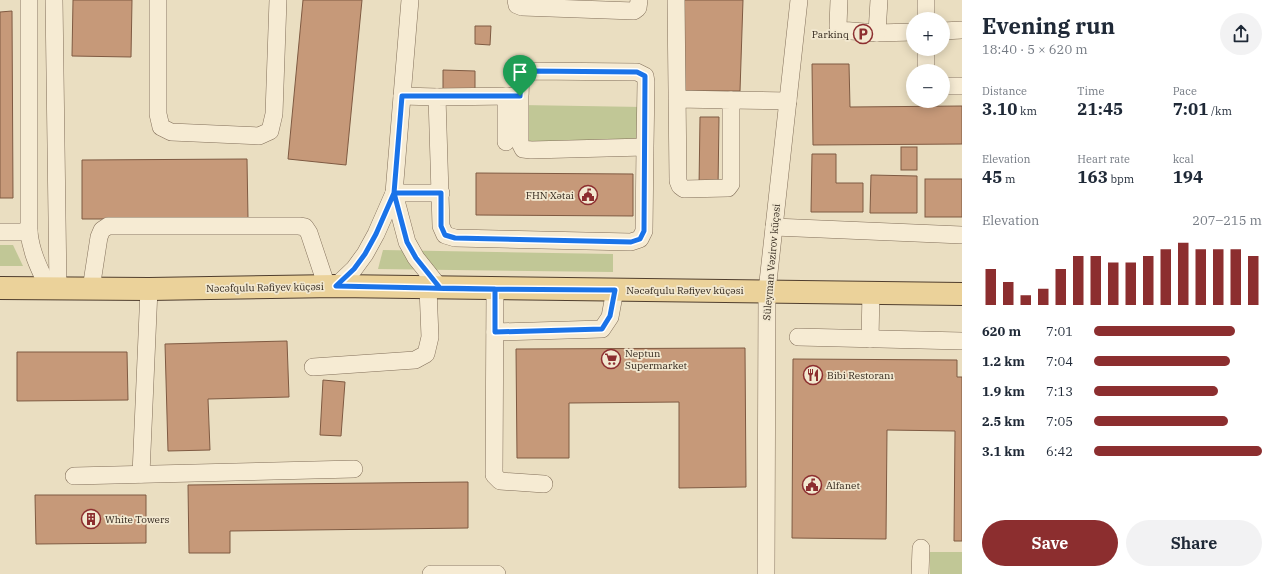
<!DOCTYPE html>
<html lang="en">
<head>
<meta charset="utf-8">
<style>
	:root { --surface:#fff; --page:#f2f2f3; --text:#1f2937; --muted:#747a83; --accent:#8c2e2f }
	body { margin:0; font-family:"IBM Plex Serif",serif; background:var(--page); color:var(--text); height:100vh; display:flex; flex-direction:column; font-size:15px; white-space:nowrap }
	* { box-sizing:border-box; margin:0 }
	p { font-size:13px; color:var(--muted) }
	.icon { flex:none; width:22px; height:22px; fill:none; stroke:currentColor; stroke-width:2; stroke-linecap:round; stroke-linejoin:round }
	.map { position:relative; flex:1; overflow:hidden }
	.panel { display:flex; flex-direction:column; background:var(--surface); width:320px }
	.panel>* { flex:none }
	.controls { position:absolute; left:906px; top:12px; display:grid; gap:8px }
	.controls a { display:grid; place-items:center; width:44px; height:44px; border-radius:50%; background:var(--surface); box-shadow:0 2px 10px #0003; font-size:20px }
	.pin { position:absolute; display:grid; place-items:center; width:34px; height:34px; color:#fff; margin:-41px -17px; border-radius:50% 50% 50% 0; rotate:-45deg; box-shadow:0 0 4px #0007 }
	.pin .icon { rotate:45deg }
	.round { display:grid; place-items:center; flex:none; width:42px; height:42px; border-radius:21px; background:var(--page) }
	.overview { display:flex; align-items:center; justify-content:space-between; height:68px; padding:0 20px }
	h1 { font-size:22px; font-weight:700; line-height:30px }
	.stats { display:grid; grid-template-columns:repeat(3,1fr); gap:6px; height:68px; padding:4px 20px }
	.stats div { display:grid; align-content:center }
	.stats b { font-size:17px; font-weight:700 }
	.stats small { font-size:11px; font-weight:400 }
	.stats p { font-size:11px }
	.chart { height:112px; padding:8px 20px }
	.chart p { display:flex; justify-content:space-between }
	.chart svg { width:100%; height:72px; margin-top:4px; stroke:var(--accent); stroke-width:6 }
	.cta { display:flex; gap:8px; margin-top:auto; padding:8px 20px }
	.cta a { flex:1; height:46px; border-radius:24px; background:var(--accent); color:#fff; font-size:16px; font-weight:700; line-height:46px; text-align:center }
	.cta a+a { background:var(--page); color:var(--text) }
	ul { padding:0 20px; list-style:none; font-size:13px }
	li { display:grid; grid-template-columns:64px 48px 1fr; align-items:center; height:30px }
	li i { height:10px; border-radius:5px; background:var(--accent) }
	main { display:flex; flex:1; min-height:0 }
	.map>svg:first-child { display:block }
</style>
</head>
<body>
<main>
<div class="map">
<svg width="962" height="574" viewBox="0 0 962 574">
	<rect width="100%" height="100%" fill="#eadec1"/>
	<!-- green -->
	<g fill="#c1c796">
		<path d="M521 105 643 107 642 153 521 151Z"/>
		<path d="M0 245H13L23 266H0Z"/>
		<path d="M383 250 613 254V272L378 269Z"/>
		<rect x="930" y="552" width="32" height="22"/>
	</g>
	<!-- building -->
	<g fill="#c69979" stroke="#7f5a42">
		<path d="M73 0H132L131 57 72 56Z"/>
		<path d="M303 0H362L346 165 288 159Z"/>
		<path d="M684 0H743L740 91H685Z"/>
		<path d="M12 11 13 198H0V12Z"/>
		<path d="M475 26H491L490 45 475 44Z"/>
		<path d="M812 64H849L850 107 962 106V144L813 145Z"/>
		<path d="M443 70 475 71V93L443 92Z"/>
		<path d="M700 117H719L718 188H699Z"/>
		<rect x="901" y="147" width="16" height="23"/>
		<path d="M812 154H836V183H863V212H811Z"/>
		<path d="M247 159 248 219H82V160Z"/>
		<path d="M476 173 633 174V216L476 215Z"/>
		<path d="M871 175 917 176V213H870Z"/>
		<rect x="925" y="179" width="37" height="38"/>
		<path d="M287 341 289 397 208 399 210 450 168 451 165 344Z"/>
		<path d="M745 348 746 487 679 488V402L569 403V458H517L516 349Z"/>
		<path d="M17 352H127L128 400 17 401Z"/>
		<path d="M793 359 957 360V377H962V541H954L955 431 887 430 886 539 792 538Z"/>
		<path d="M323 380 345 382 341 436 320 435Z"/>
		<path d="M468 482V528L230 531V553H189L188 485Z"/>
		<path d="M35 495H146V543L36 544Z"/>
	</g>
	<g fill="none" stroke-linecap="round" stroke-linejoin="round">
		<defs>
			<g id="minor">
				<path d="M29 0V232C31 253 40 270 49 289"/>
				<path d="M54 0 58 289"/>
				<path d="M158 0V114L161 127 171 132 259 136 270 131 274 114 278 0"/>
				<path d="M516 0 517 5 522 7 634 11 638 8 639 0"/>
				<path d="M676 0 678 181 680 186 684 189 728 188 731 184V100L677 99"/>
				<path d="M839 0 838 26 839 30 877 33 913 32"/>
				<path d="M926 0V19"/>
				<path d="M943 31 962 30"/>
				<path d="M877 33 879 0"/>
				<path d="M926 49V71"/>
				<path d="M943 86H962"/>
				<path d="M402 96 437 97"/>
				<path d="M506 96V142"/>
				<path d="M520 96V143L523 149 531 150 645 147 644 231 640 239 631 242 455 238 445 235 441 226 437 97 520 96C521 85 518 75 530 71L637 72 645 76 646 82 645 147"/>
				<path d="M731 100 788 101"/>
				<path d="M394 193 407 242 416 258 440 288"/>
				<path d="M394 193H441"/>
				<path d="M774 227 962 235"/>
				<path d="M0 232H29"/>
				<path d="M336 286 354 269 365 254 376 234 394 193 410 0"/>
				<path d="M91 289 99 237 102 230 108 226H299L305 227 309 233 327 287"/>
				<path d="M495 289 494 475 500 481 544 484"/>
				<path d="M495 332 602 329 610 317 615 290"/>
				<path d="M798 337 962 341"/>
				<path d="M870 339 871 292"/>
				<path d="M313 367 415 360 426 354 430 337 428 288"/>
				<path d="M141 474 149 289"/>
				<path d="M74 476 354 469"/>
				<path d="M431 574H497"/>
				<path d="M766 574 767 291 799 0"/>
				<path d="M920 574 921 548"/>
			</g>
			<path id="major" d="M0 288 149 289 336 286 962 294"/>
		</defs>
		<!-- minor casing -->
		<use href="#minor" stroke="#826f5a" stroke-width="18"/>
		<!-- major casing -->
		<use href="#major" stroke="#503e2e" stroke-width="24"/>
		<!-- minor -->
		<use href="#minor" stroke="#f6ebd3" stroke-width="17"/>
		<!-- major -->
		<use href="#major" stroke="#ebd29a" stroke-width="22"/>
	</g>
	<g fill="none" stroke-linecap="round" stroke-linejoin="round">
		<defs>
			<path id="route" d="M520 96H402L394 193 376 234 365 254 354 269 336 286 428 288C491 290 553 289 615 290L610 316 602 329 495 332V289L440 288 416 258 407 242 394 193H441V226L445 235 455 238 631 242 640 239 644 231 645 76 637 72 530 71C518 75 521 85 520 96"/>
		</defs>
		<!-- route casing -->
		<use href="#route" stroke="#fff" stroke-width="8"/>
		<!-- route -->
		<use href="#route" stroke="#1a73e8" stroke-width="5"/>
	</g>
	<!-- icons -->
	<defs>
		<symbol id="parking-ring" viewBox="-11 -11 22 22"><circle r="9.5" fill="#f2e8d0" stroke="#8c2e2f" stroke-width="1.5"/><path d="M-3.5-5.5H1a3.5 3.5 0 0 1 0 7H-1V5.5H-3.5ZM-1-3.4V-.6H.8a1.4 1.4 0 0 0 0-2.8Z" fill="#8c2e2f"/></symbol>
		<symbol id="civic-ring" viewBox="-11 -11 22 22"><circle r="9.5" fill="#f2e8d0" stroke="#8c2e2f" stroke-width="1.5"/><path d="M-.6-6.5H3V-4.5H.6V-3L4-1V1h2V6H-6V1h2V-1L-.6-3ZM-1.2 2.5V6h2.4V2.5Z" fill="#8c2e2f"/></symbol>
		<symbol id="supermarket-ring" viewBox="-11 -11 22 22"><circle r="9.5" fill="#f2e8d0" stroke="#8c2e2f" stroke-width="1.5"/><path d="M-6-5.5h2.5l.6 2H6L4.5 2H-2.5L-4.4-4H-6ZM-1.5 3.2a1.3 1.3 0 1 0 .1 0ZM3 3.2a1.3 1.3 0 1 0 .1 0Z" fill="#8c2e2f"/></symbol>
		<symbol id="restaurant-ring" viewBox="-11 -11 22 22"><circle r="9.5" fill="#f2e8d0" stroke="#8c2e2f" stroke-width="1.5"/><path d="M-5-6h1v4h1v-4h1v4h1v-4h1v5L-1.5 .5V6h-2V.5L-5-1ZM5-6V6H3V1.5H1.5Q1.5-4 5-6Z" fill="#8c2e2f"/></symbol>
		<symbol id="building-ring" viewBox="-11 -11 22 22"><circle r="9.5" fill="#f2e8d0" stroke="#8c2e2f" stroke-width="1.5"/><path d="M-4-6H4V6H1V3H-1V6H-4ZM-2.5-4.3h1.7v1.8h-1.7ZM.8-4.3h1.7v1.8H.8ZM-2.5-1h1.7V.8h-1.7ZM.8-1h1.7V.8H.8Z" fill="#8c2e2f"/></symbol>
	</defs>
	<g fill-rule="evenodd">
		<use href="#parking-ring" x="852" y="23" width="22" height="22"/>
		<use href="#civic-ring" x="577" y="184" width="22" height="22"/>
		<use href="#supermarket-ring" x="600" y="348" width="22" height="22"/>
		<use href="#restaurant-ring" x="802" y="364" width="22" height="22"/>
		<use href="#civic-ring" x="801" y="474" width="22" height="22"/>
		<use href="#building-ring" x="80" y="508" width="22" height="22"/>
	</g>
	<g text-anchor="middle" stroke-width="3.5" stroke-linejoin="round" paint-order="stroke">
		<!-- poi labels -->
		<g font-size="10" fill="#33281d" stroke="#f2e8d0" text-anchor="start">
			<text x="849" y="38" text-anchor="end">Parkinq</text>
			<text x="574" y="199" text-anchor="end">FHN Xətai</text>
			<text x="625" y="357">Neptun<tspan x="625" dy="12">Supermarket</tspan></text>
			<text x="827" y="379">‌Bibi Restoranı</text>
			<text x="826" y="489">Alfanet</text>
			<text x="105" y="523">White Towers</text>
		</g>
		<!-- street labels -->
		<g font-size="10" fill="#33281d" stroke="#f2e8d0">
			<text transform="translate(771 262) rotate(-85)" y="4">Süleyman Vəzirov küçəsi</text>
			<text transform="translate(265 287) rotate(-1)" y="4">Nəcəfqulu Rəfiyev küçəsi</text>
			<text x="685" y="294">Nəcəfqulu Rəfiyev küçəsi</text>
		</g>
	</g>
</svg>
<div class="controls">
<a>+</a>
<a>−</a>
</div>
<div class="pin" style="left:520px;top:96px;background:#1e9e55"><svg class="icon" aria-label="arrive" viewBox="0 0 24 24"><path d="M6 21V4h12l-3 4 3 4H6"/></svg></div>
</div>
<section class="panel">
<div class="overview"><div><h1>Evening run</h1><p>18:40 · 5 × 620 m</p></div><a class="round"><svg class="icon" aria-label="share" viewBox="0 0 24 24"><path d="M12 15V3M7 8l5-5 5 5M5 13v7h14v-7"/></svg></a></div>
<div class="stats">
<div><p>Distance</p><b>3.10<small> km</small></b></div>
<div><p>Time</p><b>21:45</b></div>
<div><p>Pace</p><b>7:01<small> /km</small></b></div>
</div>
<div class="stats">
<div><p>Elevation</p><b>45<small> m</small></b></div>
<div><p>Heart rate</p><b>163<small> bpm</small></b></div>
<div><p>kcal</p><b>194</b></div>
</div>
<div class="chart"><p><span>Elevation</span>207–215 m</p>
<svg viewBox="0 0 160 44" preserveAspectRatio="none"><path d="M5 44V22M15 44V30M25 44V38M35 44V34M45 44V22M55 44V14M65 44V14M75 44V18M85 44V18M95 44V14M105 44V10M115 44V6M125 44V10M135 44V10M145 44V10M155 44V14"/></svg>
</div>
<ul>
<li><b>620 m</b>7:01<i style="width:84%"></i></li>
<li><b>1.2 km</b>7:04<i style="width:81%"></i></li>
<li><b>1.9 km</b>7:13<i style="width:74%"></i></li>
<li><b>2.5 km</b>7:05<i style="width:80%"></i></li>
<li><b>3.1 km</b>6:42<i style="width:100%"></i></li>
</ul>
<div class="cta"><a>Save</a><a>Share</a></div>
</section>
</main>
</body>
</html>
